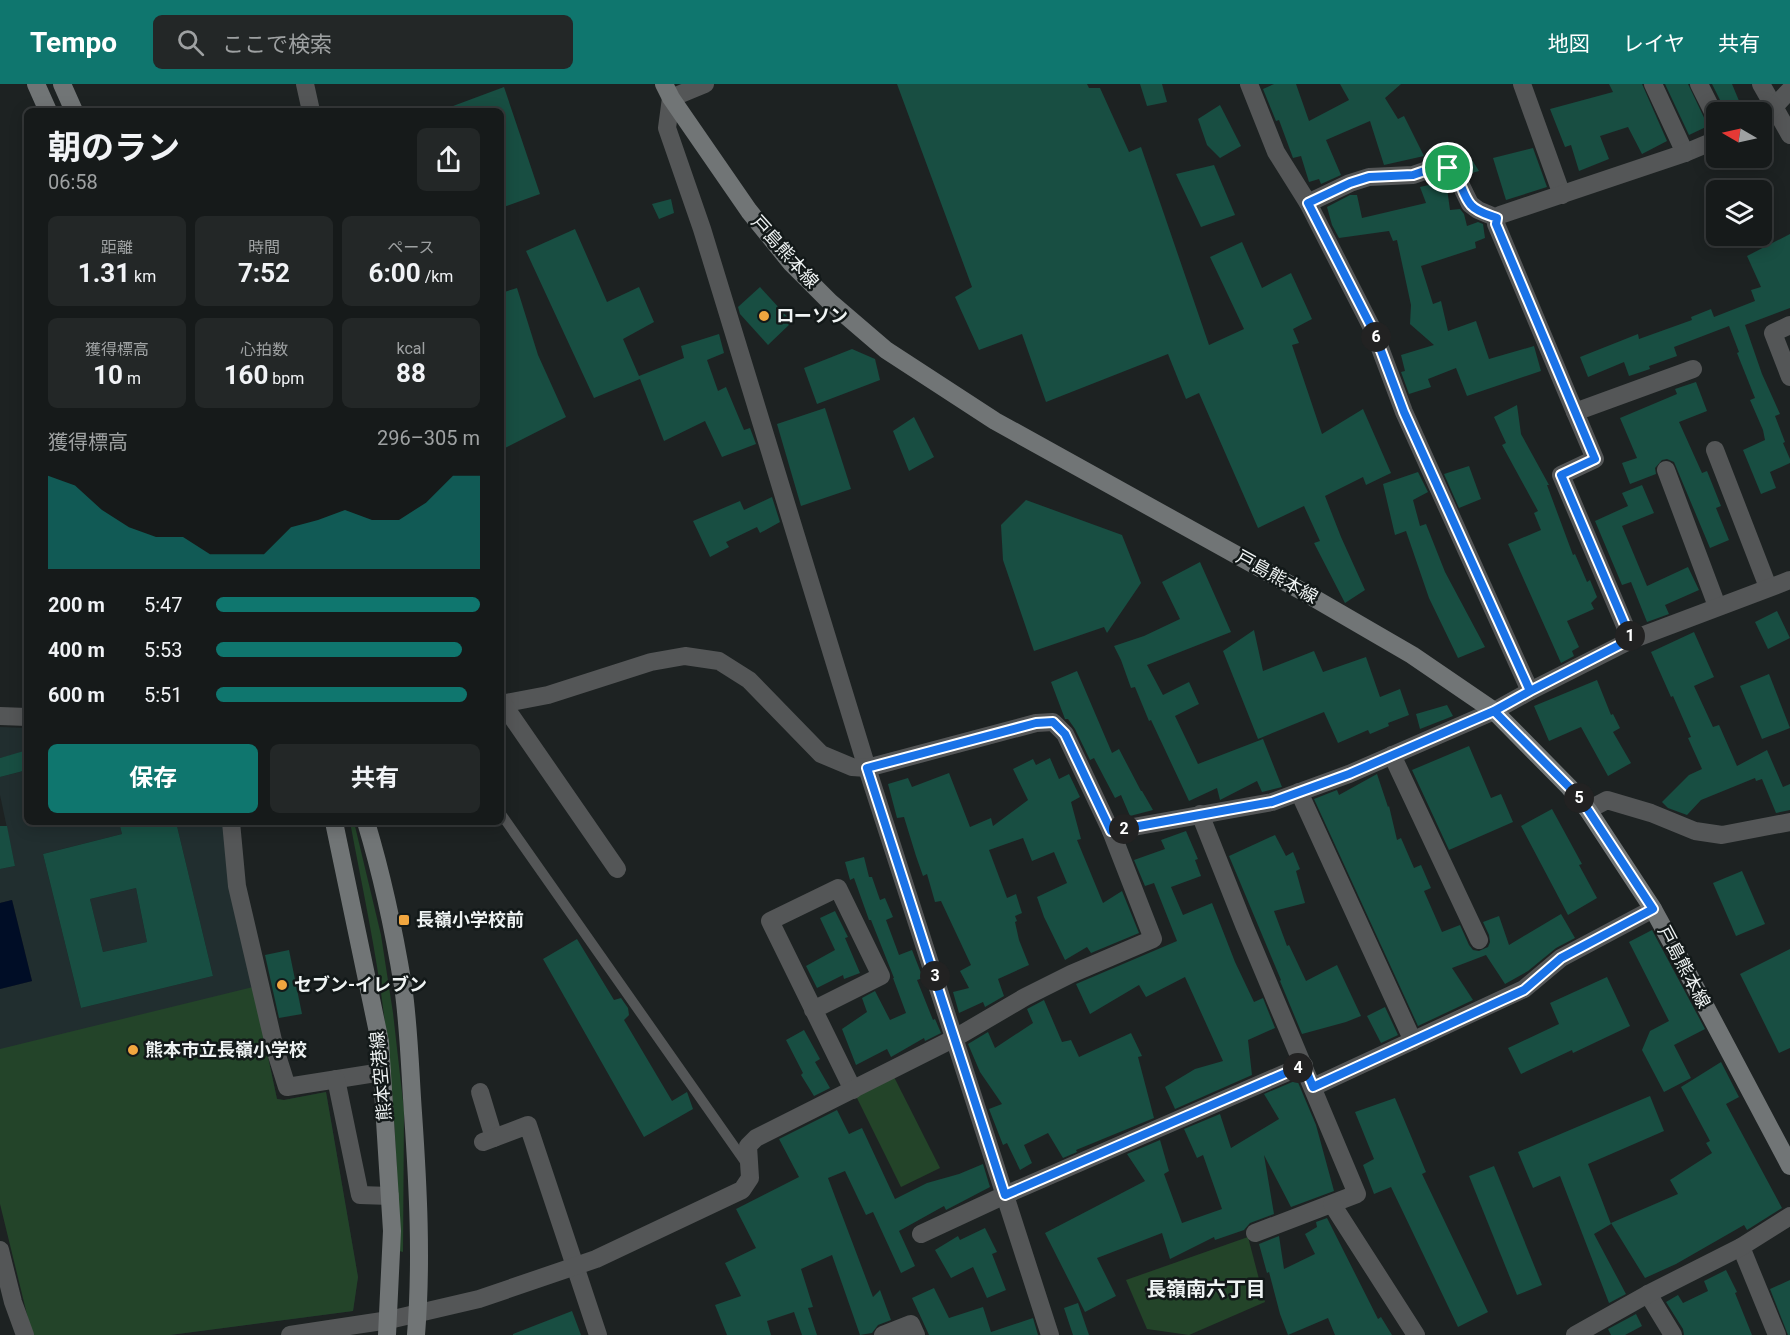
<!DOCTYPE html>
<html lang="ja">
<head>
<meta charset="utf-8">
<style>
	:root { --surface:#161a1a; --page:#232727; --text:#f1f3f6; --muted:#9ea1a2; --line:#353839; --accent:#0f766e }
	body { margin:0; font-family:Roboto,"Noto Sans JP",sans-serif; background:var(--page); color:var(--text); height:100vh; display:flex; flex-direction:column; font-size:22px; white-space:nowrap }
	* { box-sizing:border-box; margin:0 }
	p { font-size:20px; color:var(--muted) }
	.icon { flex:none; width:33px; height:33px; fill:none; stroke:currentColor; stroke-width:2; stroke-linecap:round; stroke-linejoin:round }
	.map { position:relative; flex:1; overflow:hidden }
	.sheet { position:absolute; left:24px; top:24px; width:480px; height:717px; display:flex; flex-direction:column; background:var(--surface); border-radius:9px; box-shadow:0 3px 15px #0003,0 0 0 2px var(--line) }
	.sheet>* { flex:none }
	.needle { width:39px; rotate:279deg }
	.tools { position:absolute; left:1706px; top:18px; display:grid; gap:12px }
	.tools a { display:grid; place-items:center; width:66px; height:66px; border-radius:9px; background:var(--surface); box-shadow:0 3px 15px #0003,0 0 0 2px var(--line); font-size:30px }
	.pin { position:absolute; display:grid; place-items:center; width:51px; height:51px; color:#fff; margin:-26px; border:3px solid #fff; border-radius:50%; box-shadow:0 2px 6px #0007 }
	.km { position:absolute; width:30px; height:30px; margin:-15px; border-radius:50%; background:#222; color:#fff; font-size:16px; line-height:30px; text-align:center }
	.round { display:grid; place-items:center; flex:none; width:63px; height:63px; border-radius:9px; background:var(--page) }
	.headline { display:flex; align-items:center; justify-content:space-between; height:102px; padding:0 24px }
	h1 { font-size:33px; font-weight:700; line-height:45px }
	.figures { display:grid; grid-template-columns:repeat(3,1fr); gap:9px; height:102px; padding:6px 24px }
	.figures div { display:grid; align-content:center; border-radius:9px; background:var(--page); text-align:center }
	.figures b { font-size:26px; font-weight:700 }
	.figures small { font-size:16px; font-weight:400 }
	.figures p { font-size:16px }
	.chart { height:168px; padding:12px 24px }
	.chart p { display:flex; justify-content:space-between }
	.chart svg { width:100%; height:108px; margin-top:6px; fill:var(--accent); opacity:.7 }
	.action { display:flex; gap:12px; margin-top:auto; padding:12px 24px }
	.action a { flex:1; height:69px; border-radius:9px; background:var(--accent); color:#fff; font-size:24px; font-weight:700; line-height:69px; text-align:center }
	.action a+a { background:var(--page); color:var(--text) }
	ul { padding:0 24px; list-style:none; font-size:20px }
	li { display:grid; grid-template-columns:96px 72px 1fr; align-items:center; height:45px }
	li i { height:15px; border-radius:8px; background:var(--accent) }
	header { display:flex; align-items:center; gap:36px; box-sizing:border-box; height:84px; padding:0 30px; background:var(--accent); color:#fff }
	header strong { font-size:28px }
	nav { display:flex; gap:33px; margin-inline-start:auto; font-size:21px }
	.search { width:420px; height:54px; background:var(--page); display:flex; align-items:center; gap:15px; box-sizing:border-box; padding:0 21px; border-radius:9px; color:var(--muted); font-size:22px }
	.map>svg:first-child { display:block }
</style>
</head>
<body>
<header>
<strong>Tempo</strong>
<div class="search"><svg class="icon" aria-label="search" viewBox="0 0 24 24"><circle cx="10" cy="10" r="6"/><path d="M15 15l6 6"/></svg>ここで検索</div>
<nav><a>地図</a><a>レイヤ</a><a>共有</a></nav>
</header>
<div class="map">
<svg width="1790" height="1251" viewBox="0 0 1790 1251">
	<rect width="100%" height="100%" fill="#1d2222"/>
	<!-- built -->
	<g fill="#212e2f">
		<path d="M0 643 27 644V678L24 668 0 674Z"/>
		<path d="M27 686V738H119L122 750 43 770 81 924 213 892 176 738H227L253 903 277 1015 284 1016 326 1008 358 1193 353 1227 170 1251 0 1120V905L32 897 12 816 0 819V785L15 782 0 711V693Z"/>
		<path d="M136 804 147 858 103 868 90 815Z"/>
	</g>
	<!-- green -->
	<g fill="#234429">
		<path d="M350 738H354L381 851 393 929 404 1026 403 1168 399 1167C398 1088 394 1010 384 931 376 866 362 802 350 738Z"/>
		<path d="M253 903 277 1015 284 1016 326 1008 358 1193 353 1227 170 1251H32L0 1120V965Z"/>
		<path d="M893 991 940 1084 901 1103 855 1010Z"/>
		<path d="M1248 1153 1265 1218 1189 1251 1147 1245 1126 1196Z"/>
	</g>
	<!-- water -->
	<path fill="#000d26" d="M12 816 32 897 0 905V819Z"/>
	<!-- building -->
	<g fill="#184e42" fill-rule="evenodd">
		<path d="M897 0H1087L1089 4H1100L1129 68 1141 63 1209 261 1244 245 1210 173 1242 158 1262 204 1291 189 1312 235 1293 245 1299 259 1292 261 1322 350 1363 325 1391 389 1366 401 1363 393 1325 412 1341 453 1365 506 1345 519 1314 459 1320 457 1304 422 1258 444 1199 309 1186 315 1168 270 1046 318 1022 250 979 266 955 213 972 203Z"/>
		<path d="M1140 0H1162L1167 18 1147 22Z"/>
		<path d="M1274 0H1296L1309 37 1349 16 1340 0H1401L1385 14 1398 35 1404 32 1424 72 1384 81 1370 37 1326 56 1341 91 1321 100 1319 95 1309 98 1301 72 1293 74 1279 36 1276 37 1263 5Z"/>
		<path d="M1609 0H1642L1667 57 1642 70 1628 43 1600 52 1609 75 1579 87 1571 61 1565 63 1550 25 1613 8Z"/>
		<path d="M1665 0H1688L1708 42 1689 51Z"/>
		<path d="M1712 0H1732L1742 24 1730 28H1726Z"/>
		<path d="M504 3 540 110 501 124V27H445V25Z"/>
		<path d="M1220 21 1241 62 1220 74 1207 61 1198 35Z"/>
		<path d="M1533 64 1547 103 1506 116 1493 74Z"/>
		<path d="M1465 65 1479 87 1468 90 1464 81 1452 74Z"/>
		<path d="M1214 81 1235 131 1201 143 1176 90Z"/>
		<path d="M1446 97 1450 126 1460 125 1464 130 1467 142 1478 138 1483 140 1485 154 1475 158 1476 164 1421 182 1433 220 1441 217 1448 247 1476 237 1489 275 1534 262 1541 287 1467 312 1456 284 1428 295 1431 303 1409 310 1401 288 1405 287 1401 271 1434 261 1410 240 1411 221 1397 156 1393 157 1389 147 1339 154 1332 141 1327 123 1350 111H1357L1362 134 1426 119 1420 103Z"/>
		<path d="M671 115 674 129 659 135 652 120Z"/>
		<path d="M575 145 607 218 639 203 654 238 623 255 639 292 684 274 681 262 719 250 724 269 707 276 718 307 726 303 744 346 750 344 756 360 722 373 705 337 664 357 640 295 594 314 526 167Z"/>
		<path d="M1790 150V224L1745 241 1762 290 1780 330 1775 332 1785 358 1783 359 1790 375V379L1770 388 1776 404 1761 410 1743 366 1765 356 1763 346 1750 316 1755 314 1737 269 1739 268 1729 242 1674 263 1677 272 1649 282 1650 285 1629 292 1624 278 1588 293 1580 273 1638 250 1639 255 1692 236 1691 233 1711 225 1714 233 1755 217 1751 206 1761 203 1747 172Z"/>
		<path d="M760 203 792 238 768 261 740 230 738 223Z"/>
		<path d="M517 204 538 271 566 333 501 366V209Z"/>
		<path d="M852 265 875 275 880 296 817 320 804 284Z"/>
		<path d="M1696 298 1707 327 1679 338 1702 389 1707 387 1721 422 1716 424 1729 456 1710 464 1674 378 1667 375 1662 376 1655 384 1656 390 1630 400 1622 379 1637 374 1620 334 1677 310 1675 305Z"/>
		<path d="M1517 321 1521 350 1549 401H1547L1573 471 1575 470 1587 498 1590 496 1597 513 1591 519 1594 525 1567 537 1579 563 1572 567 1574 572 1561 579 1508 460 1541 446 1534 429 1538 427 1502 361 1506 359 1494 333Z"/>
		<path d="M825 324 851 405 801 422 777 340Z"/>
		<path d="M914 333 934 373 909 387 893 347Z"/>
		<path d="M1469 382 1481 415 1459 424 1444 390Z"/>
		<path d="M1418 388 1428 408 1413 416 1420 442 1426 440 1445 488 1485 563 1458 574 1429 514 1406 447 1395 451 1383 400Z"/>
		<path d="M1642 401 1654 429 1622 442 1647 502 1688 483 1699 506 1665 521 1669 530 1647 538 1631 498 1622 501 1595 437 1628 422 1622 409Z"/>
		<path d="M772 413 780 438 760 449 757 443 726 458 729 463 710 473 693 437 740 417 744 426Z"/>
		<path d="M1026 416 1122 451 1141 499 1107 549 1104 543 1034 567 1003 476 1001 441Z"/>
		<path d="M1200 478 1231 548 1147 581 1163 611 1189 598 1199 620 1175 632 1198 680 1263 655 1282 703 1262 708 1257 697 1220 716 1217 704 1189 717 1151 636 1149 637 1135 603 1131 604 1121 576 1114 562 1144 552 1180 535 1162 498Z"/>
		<path d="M1777 527 1790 554 1768 565 1755 538Z"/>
		<path d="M1254 546 1263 587 1314 567 1323 588 1366 573 1380 613 1400 605 1409 631 1388 639 1389 642 1370 650 1368 646 1338 659 1324 628 1258 655 1223 567Z"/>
		<path d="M1694 548 1714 593 1694 602 1713 643 1719 641 1737 682 1767 666 1783 703 1790 700V726L1776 729 1762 695 1756 697 1755 694 1701 716 1687 731 1668 724 1662 718 1689 691 1702 685 1688 654 1691 653 1673 612 1671 613 1651 568Z"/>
		<path d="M1077 587 1112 669 1119 665 1141 707H1142L1153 726 1130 732 1121 711 1115 714 1094 674 1090 676 1075 645 1068 635H1065L1051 598Z"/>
		<path d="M1769 590 1790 644 1762 655 1740 602Z"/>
		<path d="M1597 596 1611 631 1613 630 1620 644 1613 648 1631 679 1608 692 1581 643 1549 657 1534 622Z"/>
		<path d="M1447 621 1453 632 1420 645 1416 630Z"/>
		<path d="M1469 662 1491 714 1501 710 1513 738 1449 766 1412 686Z"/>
		<path d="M24 667 27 686 0 693V674Z"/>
		<path d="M1050 674 1059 695 1069 690 1080 713 1071 718 1081 755 1077 756 1103 819 1122 807 1139 849 1091 869 1087 863 1065 876 1044 833 1037 813 1067 799 1054 768 1032 777 1023 754 989 766 1007 814 1016 810 1022 829 1015 832 1017 837 1015 838 1019 856 1029 881 998 895 1004 912 985 923 983 918 959 929 953 908 969 904 960 887 971 881 941 817 935 818 927 790 923 792 916 772 904 733 897 734 888 700 908 694 912 703 949 689 970 743 991 734 993 742 1028 716 1013 685 1033 675 1036 681Z"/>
		<path d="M1377 690 1388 723 1389 722 1397 756 1401 754 1414 784 1421 781 1431 804 1424 807 1442 848 1460 841 1469 861 1473 866 1479 867 1488 863 1490 858 1489 851 1483 838 1499 832 1509 861 1561 830 1575 854 1556 864 1528 887 1505 900 1486 871 1452 884 1473 916 1418 942 1314 715 1337 706 1339 711Z"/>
		<path d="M1552 725 1582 780 1579 781 1597 814 1568 831 1521 742Z"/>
		<path d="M119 738H176L213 892 81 924 43 770 122 750ZM136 804 147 858 103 868 90 815Z"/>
		<path d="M0 742H7L15 782 0 785Z"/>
		<path d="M1186 747 1198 775 1195 776 1201 792 1171 803 1183 831 1212 819 1235 878 1254 918 1263 914 1275 944 1248 956 1252 991 1175 1025 1165 1003 1195 985 1223 977 1185 893 1146 913 1139 901 1090 930 1076 900 1177 857 1154 799 1145 802 1134 776 1165 765 1161 756Z"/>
		<path d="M1275 751 1286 772 1293 768 1300 785 1296 787 1305 819 1274 827 1287 862 1289 861 1306 897 1337 881 1361 932 1346 938 1302 950 1280 897 1281 896 1229 772Z"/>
		<path d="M864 773 869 793H872L880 816 885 814 893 833 886 836 899 871 912 866 923 894 917 896 933 936 935 935 941 949 925 957 924 954 891 973 887 965 856 981 842 945 867 928 862 914 875 907 890 936 906 929 893 894H894L871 836H869L854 794 850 796 845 778Z"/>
		<path d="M1742 787 1765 840 1736 852 1713 799Z"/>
		<path d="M835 827 848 853 845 854 860 889 844 895 843 891 817 904 806 882 835 866 820 834Z"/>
		<path d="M1652 846 1705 945 1674 961 1691 994 1664 1008 1642 966 1650 947 1669 937 1629 858Z"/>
		<path d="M577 855 614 916 621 914 628 924 629 931 624 936 672 1017 687 1008 693 1025 644 1053 543 875Z"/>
		<path d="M1790 865V964L1779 969 1740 890Z"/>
		<path d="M289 866 302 930 279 934 265 871Z"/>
		<path d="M1607 893 1630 942 1573 969 1572 966 1521 990 1508 964 1559 940 1550 919Z"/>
		<path d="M1044 916 1062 958 1071 956 1079 973 1131 949 1142 972 1138 973 1154 1034 1076 1066 1077 1068 1063 1074 1048 1049 1024 1061 1032 1079 1020 1086 1007 1059 1003 1061 989 1025 1002 1020 980 988 968 960 988 948 995 964 1033 939 1027 925Z"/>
		<path d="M1385 923 1398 951 1381 959 1367 932Z"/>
		<path d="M804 946 820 975 815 978 830 1004 814 1012 801 991 803 989 786 956Z"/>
		<path d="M1721 978 1739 1013 1726 1020 1782 1124 1747 1146 1744 1141 1676 1180 1645 1194 1611 1139 1678 1110 1670 1096 1712 1069 1706 1059 1710 1057 1681 1003Z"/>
		<path d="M1297 996 1316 1041 1334 1107 1291 1123 1264 1071 1274 1130 1250 1139 1244 1146 1215 1156 1214 1153 1170 1175 1162 1149 1097 1174 1116 1212 1085 1228 1045 1149 1145 1097 1127 1070 1160 1056 1169 1087 1164 1090 1182 1139 1222 1125 1203 1071 1197 1074 1184 1045 1220 1030 1231 1064 1279 1035 1264 1010Z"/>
		<path d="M1650 1012 1664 1047 1588 1080 1611 1140 1594 1150 1626 1210 1609 1219 1560 1092 1533 1104 1518 1068Z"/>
		<path d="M1395 1014 1426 1088 1422 1090 1488 1228 1458 1243 1391 1103 1374 1110 1363 1081 1374 1075 1355 1028Z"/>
		<path d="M837 1026 849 1050 862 1044 895 1115 927 1099 959 1090 983 1080 990 1103 946 1126 944 1122 899 1147 915 1182 901 1189 873 1128 866 1131 845 1087 828 1094 873 1213 880 1206 891 1236 878 1241 872 1249 860 1251 832 1171 801 1185 813 1223 808 1224 817 1251H802L794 1228 767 1237 771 1251H727L715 1221 741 1212 725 1179 756 1164 736 1125 799 1093 779 1055Z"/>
		<path d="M1494 1082 1542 1201 1517 1211 1469 1092Z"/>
		<path d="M1327 1134 1378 1235 1381 1233 1392 1251H1335L1328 1234 1288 1251 1280 1230 1269 1188 1267 1189 1259 1160 1279 1152 1284 1185 1315 1170 1305 1150 1317 1143 1316 1138Z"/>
		<path d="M985 1144 997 1168 992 1170 1006 1206 987 1214 973 1183 951 1194 935 1166 958 1152 960 1156Z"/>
		<path d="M1726 1186 1737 1208 1735 1209 1752 1251H1684L1683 1245 1666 1218 1678 1211 1683 1219 1708 1207 1704 1197Z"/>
		<path d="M1790 1196V1251H1788L1770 1205Z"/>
		<path d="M934 1204 949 1234 983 1223 991 1248 1033 1234 1038 1251H929L912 1214Z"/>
		<path d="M1078 1219 1089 1251H1073L1064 1224Z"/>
		<path d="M572 1227 581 1251H513V1250Z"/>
		<path d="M1636 1230 1642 1242 1625 1251H1611L1608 1245Z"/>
	</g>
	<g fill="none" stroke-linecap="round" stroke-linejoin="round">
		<!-- service -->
		<path stroke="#545657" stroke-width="10" d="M501 730 748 1082"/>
		<!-- minor -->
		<g stroke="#545657" stroke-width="18">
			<path d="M305 0 311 27"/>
			<path d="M705 0 671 14 667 44 702 145 867 684 1050 1251"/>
			<path d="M1249 0 1276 68 1308 119 1374 248 1404 328 1530 607"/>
			<path d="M1522 0 1562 111"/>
			<path d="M1653 0 1685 69"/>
			<path d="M1699 0 1716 34"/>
			<path d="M1761 0 1790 51"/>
			<path d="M1761 33 1773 24 1790 6"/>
			<path d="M1308 119 1350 99 1369 93 1413 91 1436 83 1448 84 1454 87 1470 120 1478 126 1497 134"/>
			<path d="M1790 241 1773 249 1790 293"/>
			<path d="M1693 285 1575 328 1496 140 1497 134 1500 131 1685 69 1716 56"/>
			<path d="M1575 328 1595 375 1561 391 1631 556"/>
			<path d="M1715 366 1768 503"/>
			<path d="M1666 386 1717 522"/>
			<path d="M501 620 548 611 651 578 685 572 719 577 749 596 821 670 852 683 867 684 1036 639 1053 638 1065 650 1111 747 1272 718 1349 690 1494 627 1530 607 1631 556 1790 496"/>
			<path d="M503 620 617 785"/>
			<path d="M0 632 27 633"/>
			<path d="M1392 671 1479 856"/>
			<path d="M1299 708 1413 957"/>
			<path d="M1588 726 1607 716 1651 729 1695 747 1722 751 1790 738"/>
			<path d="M1200 730 1244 841 1357 1110 1255 1149"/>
			<path d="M231 738 237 802 275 965 287 1003 382 988"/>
			<path d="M813 926 881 892 838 804 770 837 853 1006"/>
			<path d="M336 995 360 1111 390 1112"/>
			<path d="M1313 1003 1524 905 1561 874 1653 825"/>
			<path d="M480 1008 494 1054"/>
			<path d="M483 1058 528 1041 598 1251"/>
			<path d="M1332 1120 1416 1251"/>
			<path d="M921 1150 1005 1111 1304 981"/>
			<path d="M1741 1163 1777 1251"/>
			<path d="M0 1166 13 1218 25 1251"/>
			<path d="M1648 1210 1673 1251"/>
			<path d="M290 1251 389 1236 479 1215 596 1175 742 1106 750 1094 748 1062 756 1054 955 954 1025 913 1071 890 1153 855 1111 747"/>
			<path d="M883 1251 911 1240 916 1251"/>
			<path d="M1575 1251 1648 1210 1741 1163 1790 1132"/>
		</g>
		<!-- secondary -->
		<g stroke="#717576" stroke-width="18">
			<path d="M36 0 48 27"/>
			<path d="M62 0 74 27"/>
			<path d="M664 0 671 14 749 127 792 180 830 218 886 266 995 337 1307 510 1412 571 1494 627 1569 703 1588 726 1653 825 1675 865 1790 1082"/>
			<path d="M334 738 380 958 392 1147 387 1251"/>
			<path d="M366 738C382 791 394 847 403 902 409 943 410 987 413 1029 418 1102 422 1177 416 1251"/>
		</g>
	</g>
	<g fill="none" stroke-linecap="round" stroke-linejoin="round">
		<defs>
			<path id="route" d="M1448 84C1461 91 1461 110 1471 121 1477 128 1489 131 1497 134L1496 140 1595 375 1561 391 1631 555 1530 607 1494 627 1349 690 1272 718 1111 747 1065 650 1053 638 1036 639 867 684 1005 1111 1304 981 1313 1003 1524 906 1561 874 1653 825 1588 726 1569 703 1494 627 1530 607 1404 328 1374 248 1308 119 1350 99 1369 93 1413 91 1436 83 1448 84"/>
		</defs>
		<!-- route casing -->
		<use href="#route" stroke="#fff" stroke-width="12"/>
		<!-- route -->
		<use href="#route" stroke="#1a73e8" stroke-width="8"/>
	</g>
	<!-- markers -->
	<g fill="#f1a63f" stroke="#131919" stroke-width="2">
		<circle cx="764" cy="232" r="6"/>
		<rect x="398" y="830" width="12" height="12" rx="3"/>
		<circle cx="282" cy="901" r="6"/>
		<circle cx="133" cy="966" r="6"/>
	</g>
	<g text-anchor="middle" stroke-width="5" stroke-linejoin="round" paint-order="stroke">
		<!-- street labels -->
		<g font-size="18" fill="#eff3f3" stroke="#131919">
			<text transform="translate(785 168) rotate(48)" y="6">戸島熊本線</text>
			<text transform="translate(1277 493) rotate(29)" y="6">戸島熊本線</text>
			<text transform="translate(1684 883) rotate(62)" y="6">戸島熊本線</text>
			<text transform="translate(381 992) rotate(-95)" y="6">熊本空港線</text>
		</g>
		<!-- poi labels -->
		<g font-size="18" font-weight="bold" fill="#eff3f3" stroke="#131919" text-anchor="start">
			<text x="776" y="238">ローソン</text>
			<text x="416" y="842">長嶺小学校前</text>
			<text x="294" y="907">セブン-イレブン</text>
			<text x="145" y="972">熊本市立長嶺小学校</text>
		</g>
		<!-- neighbourhood labels -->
		<g font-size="20" font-weight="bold" fill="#eff3f3" stroke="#131919">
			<text x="1206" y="1212">長嶺南六丁目</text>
		</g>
	</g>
</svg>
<div class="tools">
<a><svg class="needle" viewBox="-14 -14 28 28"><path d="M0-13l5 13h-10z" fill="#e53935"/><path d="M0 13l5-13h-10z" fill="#9ea1a2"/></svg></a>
<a><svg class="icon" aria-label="layers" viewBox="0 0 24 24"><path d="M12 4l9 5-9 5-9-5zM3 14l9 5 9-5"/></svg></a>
</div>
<div class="pin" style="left:1448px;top:84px;background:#1e9e55"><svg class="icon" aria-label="arrive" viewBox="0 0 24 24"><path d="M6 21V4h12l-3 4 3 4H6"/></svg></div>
<b class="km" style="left:1630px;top:552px">1</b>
<b class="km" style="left:1124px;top:745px">2</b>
<b class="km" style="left:935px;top:892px">3</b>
<b class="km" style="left:1298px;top:984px">4</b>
<b class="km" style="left:1579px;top:714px">5</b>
<b class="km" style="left:1376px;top:253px">6</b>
<section class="sheet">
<div class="headline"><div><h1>朝のラン</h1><p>06:58</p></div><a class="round"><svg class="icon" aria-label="share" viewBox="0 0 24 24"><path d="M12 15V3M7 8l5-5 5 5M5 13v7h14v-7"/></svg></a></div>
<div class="figures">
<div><p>距離</p><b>1.31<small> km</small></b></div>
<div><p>時間</p><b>7:52</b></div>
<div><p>ペース</p><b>6:00<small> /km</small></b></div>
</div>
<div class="figures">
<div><p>獲得標高</p><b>10<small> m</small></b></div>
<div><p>心拍数</p><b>160<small> bpm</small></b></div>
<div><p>kcal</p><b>88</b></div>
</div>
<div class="chart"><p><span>獲得標高</span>296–305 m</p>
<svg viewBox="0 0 160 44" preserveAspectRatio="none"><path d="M0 44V6L10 10L20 20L30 27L40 31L50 31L60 38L70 38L80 38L90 27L100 24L110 20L120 24L130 24L140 17L150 6L160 6V44z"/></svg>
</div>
<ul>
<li><b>200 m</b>5:47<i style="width:100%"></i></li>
<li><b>400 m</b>5:53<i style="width:93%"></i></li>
<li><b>600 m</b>5:51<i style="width:95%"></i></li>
</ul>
<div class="action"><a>保存</a><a>共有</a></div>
</section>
</div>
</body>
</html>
